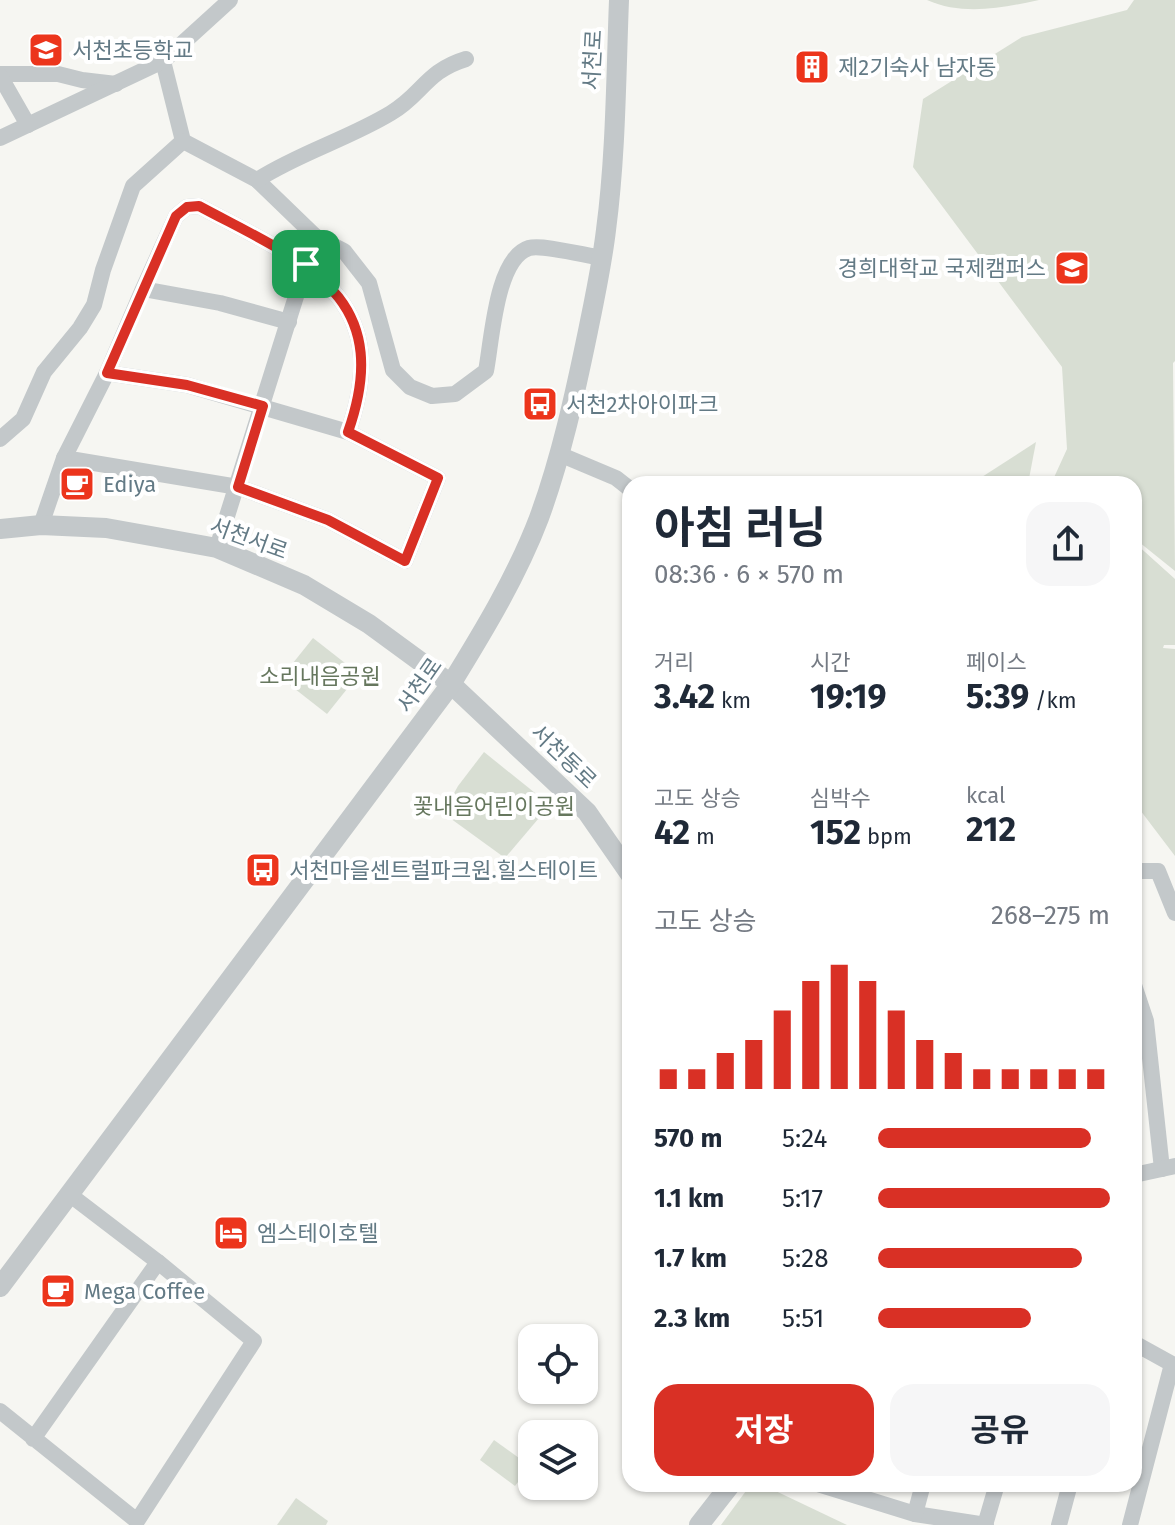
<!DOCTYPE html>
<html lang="ko">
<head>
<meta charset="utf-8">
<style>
	:root { --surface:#fff; --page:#f6f6f7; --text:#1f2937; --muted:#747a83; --accent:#d93025 }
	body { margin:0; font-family:"Fira Sans","Noto Sans KR",sans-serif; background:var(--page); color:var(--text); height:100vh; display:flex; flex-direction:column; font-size:30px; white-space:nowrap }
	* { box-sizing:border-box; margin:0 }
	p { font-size:26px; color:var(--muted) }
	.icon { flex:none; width:44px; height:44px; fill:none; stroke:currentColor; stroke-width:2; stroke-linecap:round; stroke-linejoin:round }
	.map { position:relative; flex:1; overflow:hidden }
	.sheet { position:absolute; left:622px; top:476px; width:520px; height:1016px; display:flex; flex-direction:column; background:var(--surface); border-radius:24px; box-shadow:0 2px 6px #0004 }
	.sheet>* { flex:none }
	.controls { position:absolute; left:518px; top:1324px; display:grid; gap:16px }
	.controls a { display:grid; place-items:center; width:80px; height:80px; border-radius:16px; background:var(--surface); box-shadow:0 2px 6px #0004; font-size:40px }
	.pin { position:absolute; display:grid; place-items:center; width:68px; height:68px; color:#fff; margin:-34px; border-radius:16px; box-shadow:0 4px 12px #0006 }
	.round { display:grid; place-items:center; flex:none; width:84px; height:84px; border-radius:24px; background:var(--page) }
	.overview { display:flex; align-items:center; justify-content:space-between; height:136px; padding:0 32px }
	h1 { font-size:44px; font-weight:700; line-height:60px }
	.metrics { display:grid; grid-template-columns:repeat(3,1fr); gap:12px; height:136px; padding:8px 32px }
	.metrics div { display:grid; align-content:center }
	.metrics b { font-size:34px; font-weight:700 }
	.metrics small { font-size:22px; font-weight:400 }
	.metrics p { font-size:22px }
	.chart { height:224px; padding:16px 32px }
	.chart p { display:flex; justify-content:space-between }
	.chart svg { width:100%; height:144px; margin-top:8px; stroke:var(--accent); stroke-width:6 }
	.primary-button { display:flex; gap:16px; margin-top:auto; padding:16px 32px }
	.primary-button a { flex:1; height:92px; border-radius:24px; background:var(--accent); color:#fff; font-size:32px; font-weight:700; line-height:92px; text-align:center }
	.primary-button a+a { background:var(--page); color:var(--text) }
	ul { padding:0 32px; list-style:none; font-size:26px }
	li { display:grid; grid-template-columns:128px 96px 1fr; align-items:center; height:60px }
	li i { height:20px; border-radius:10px; background:var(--accent) }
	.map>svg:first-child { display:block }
</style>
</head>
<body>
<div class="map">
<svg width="1175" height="1525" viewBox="0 0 1175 1525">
	<rect width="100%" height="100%" fill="#f6f6f2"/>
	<!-- green -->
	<g fill="#d8ded3">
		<path d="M927 0H1039C1002 8 963 16 927 0Z"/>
		<path d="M1134 0H1175V361L1173 363 1175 571 1134 538V484H1051L1067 449 1062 367 913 167 923 99 1022 37 1127 10Z"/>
		<path d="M1036 442 1028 484H971Z"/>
		<path d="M1135 543 1175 579V645H1164L1163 648 1175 649V856L1134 802Z"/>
		<path d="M313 638 359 674 327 714 281 678Z"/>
		<path d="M484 752 550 805 505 858 443 813 458 786Z"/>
		<path d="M494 1440 530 1466 515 1486 480 1460Z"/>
		<path d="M751 1484H761L847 1525H721Z"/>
		<path d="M296 1498 328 1521 326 1525H277Z"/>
	</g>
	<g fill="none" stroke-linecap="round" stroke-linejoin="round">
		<!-- minor -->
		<g stroke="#c3c8ca" stroke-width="16">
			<path d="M163 61 183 141 257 180 315 236 344 251 369 283 393 370 410 387 432 396 455 394 486 371C492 340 496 258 529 248 542 244 587 256 603 258"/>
			<path d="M0 74H58L82 80 116 84"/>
			<path d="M0 76 28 125"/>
			<path d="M0 138 163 61 230 0"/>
			<path d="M257 180C299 153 348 139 391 113 422 95 426 71 466 59"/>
			<path d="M143 289 176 216 187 207 199 206C301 261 397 293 348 432L187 385 107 373 143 289 220 303 289 322"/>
			<path d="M107 373 64 458 238 487 328 520 405 561 438 478 348 432"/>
			<path d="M0 439 23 419 44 372 80 328 94 305 103 270 133 186 183 141"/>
			<path d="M559 454 616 478 630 489"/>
			<path d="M41 525 64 458"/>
			<path d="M217 548 315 236"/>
			<path d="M1134 871H1158L1175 913"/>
			<path d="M1134 985 1146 1021 1162 1169"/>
			<path d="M1134 1175 1175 1166"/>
			<path d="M69 1194 158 1262"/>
			<path d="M0 1411 137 1521 254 1341 158 1262 33 1439"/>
			<path d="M818 1484 915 1514 986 1525"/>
			<path d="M915 1514 923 1484"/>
			<path d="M985 1525 997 1484"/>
			<path d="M1059 1525 1070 1484"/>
			<path d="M1130 1525 1172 1364 1134 1343"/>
		</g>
		<!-- tertiary -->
		<g stroke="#c3c8ca" stroke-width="20">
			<path d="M0 529 41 525 106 528 162 538 217 548 304 585 369 624 451 684 587 812 630 874"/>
			<path d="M0 1287 451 684C483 632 517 576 539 518 561 458 575 394 588 331 595 297 602 264 606 230 616 154 616 76 619 0"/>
			<path d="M699 1525 731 1484"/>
		</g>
	</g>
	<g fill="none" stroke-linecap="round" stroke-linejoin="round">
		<defs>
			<path id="route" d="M199 206C301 261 397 293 348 432L438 478 405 561 328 520 238 487 263 406 187 385 107 373 176 216 187 207Z"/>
		</defs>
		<!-- route casing -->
		<use href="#route" stroke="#fff" stroke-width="16"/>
		<!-- route -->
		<use href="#route" stroke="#d93025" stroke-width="10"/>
	</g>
	<!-- icons -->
	<defs>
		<symbol id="school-square" viewBox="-11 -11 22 22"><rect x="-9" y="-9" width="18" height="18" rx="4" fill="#ec351c" stroke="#fff"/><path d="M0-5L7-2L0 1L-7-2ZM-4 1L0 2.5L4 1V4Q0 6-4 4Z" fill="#fff"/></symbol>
		<symbol id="building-square" viewBox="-11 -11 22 22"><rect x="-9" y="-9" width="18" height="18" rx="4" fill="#ec351c" stroke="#fff"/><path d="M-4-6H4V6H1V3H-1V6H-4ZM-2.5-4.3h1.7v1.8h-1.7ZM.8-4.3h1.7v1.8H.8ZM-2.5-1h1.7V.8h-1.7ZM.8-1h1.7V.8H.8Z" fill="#fff"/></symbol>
		<symbol id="university-square" viewBox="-11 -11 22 22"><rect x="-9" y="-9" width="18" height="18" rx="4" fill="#ec351c" stroke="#fff"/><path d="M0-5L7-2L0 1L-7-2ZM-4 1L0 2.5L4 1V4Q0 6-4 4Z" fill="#fff"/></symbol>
		<symbol id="bus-square" viewBox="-11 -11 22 22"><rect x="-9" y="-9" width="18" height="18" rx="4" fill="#ec351c" stroke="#fff"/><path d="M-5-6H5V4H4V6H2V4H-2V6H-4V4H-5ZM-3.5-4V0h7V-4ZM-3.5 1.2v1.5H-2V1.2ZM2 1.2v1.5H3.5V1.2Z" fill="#fff"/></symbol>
		<symbol id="cafe-square" viewBox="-11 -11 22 22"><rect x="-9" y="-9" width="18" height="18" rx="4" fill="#ec351c" stroke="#fff"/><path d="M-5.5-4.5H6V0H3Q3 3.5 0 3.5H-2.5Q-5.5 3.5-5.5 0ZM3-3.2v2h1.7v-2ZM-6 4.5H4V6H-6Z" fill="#fff"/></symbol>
		<symbol id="hotel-square" viewBox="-11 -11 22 22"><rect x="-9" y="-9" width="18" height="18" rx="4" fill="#ec351c" stroke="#fff"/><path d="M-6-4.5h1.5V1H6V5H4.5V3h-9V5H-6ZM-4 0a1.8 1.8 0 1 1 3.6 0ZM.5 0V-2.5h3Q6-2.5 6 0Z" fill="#fff"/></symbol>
	</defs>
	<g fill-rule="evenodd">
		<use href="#school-square" x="26" y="30" width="40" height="40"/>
		<use href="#building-square" x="792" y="47" width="40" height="40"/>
		<use href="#university-square" x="1052" y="248" width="40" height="40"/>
		<use href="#bus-square" x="520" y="384" width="40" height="40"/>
		<use href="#cafe-square" x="57" y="464" width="40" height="40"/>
		<use href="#bus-square" x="243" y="850" width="40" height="40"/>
		<use href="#hotel-square" x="211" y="1213" width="40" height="40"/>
		<use href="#cafe-square" x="38" y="1271" width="40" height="40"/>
	</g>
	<g text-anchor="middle" stroke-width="8" stroke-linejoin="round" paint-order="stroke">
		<!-- poi labels -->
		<g font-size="22" fill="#637a85" stroke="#fff" text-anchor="start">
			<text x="72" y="58">서천초등학교</text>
			<text x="838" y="75">제2기숙사 남자동</text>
			<text x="1046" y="276" text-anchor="end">경희대학교 국제캠퍼스</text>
			<text x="566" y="412">서천2차아이파크</text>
			<text x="103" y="492">Ediya</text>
			<text x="289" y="878">서천마을센트럴파크원.힐스테이트</text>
			<text x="257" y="1241">엠스테이호텔</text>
			<text x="84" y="1299">Mega Coffee</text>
		</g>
		<!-- street labels -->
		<g font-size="22" fill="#637a85" stroke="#fff">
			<text transform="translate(592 60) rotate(-87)" y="8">서천로</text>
			<text transform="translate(249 538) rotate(20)" y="8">서천서로</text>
			<text transform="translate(419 685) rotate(-55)" y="8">서천로</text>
			<text transform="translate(564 756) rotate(44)" y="8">서천동로</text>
		</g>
		<!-- park labels -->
		<g font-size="22" fill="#66775e" stroke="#fff">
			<text x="320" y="684">소리내음공원</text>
			<text x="494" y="814">꽃내음어린이공원</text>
		</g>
	</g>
</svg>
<div class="controls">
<a><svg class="icon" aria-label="locate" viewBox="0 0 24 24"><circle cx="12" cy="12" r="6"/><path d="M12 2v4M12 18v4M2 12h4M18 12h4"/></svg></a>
<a><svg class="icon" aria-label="layers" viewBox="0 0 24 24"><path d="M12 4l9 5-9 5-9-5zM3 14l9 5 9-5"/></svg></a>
</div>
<div class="pin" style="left:306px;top:264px;background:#1e9e55"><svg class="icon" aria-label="arrive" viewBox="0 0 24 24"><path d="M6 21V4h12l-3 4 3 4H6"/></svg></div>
<section class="sheet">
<div class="overview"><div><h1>아침 러닝</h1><p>08:36 · 6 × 570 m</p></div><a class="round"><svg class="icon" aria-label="share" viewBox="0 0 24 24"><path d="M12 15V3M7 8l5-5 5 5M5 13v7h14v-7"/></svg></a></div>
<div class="metrics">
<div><p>거리</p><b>3.42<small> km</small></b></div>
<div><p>시간</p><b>19:19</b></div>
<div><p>페이스</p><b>5:39<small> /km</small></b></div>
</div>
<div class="metrics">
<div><p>고도 상승</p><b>42<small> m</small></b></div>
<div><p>심박수</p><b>152<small> bpm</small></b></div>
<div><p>kcal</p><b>212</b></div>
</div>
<div class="chart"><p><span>고도 상승</span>268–275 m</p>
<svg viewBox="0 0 160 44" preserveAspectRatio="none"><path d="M5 44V38M15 44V38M25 44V33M35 44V29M45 44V20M55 44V11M65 44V6M75 44V11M85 44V20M95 44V29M105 44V33M115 44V38M125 44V38M135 44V38M145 44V38M155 44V38"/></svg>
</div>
<ul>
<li><b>570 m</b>5:24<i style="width:92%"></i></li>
<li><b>1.1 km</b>5:17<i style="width:100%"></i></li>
<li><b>1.7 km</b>5:28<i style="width:88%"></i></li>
<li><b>2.3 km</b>5:51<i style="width:66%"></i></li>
</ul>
<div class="primary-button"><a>저장</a><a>공유</a></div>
</section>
</div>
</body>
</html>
